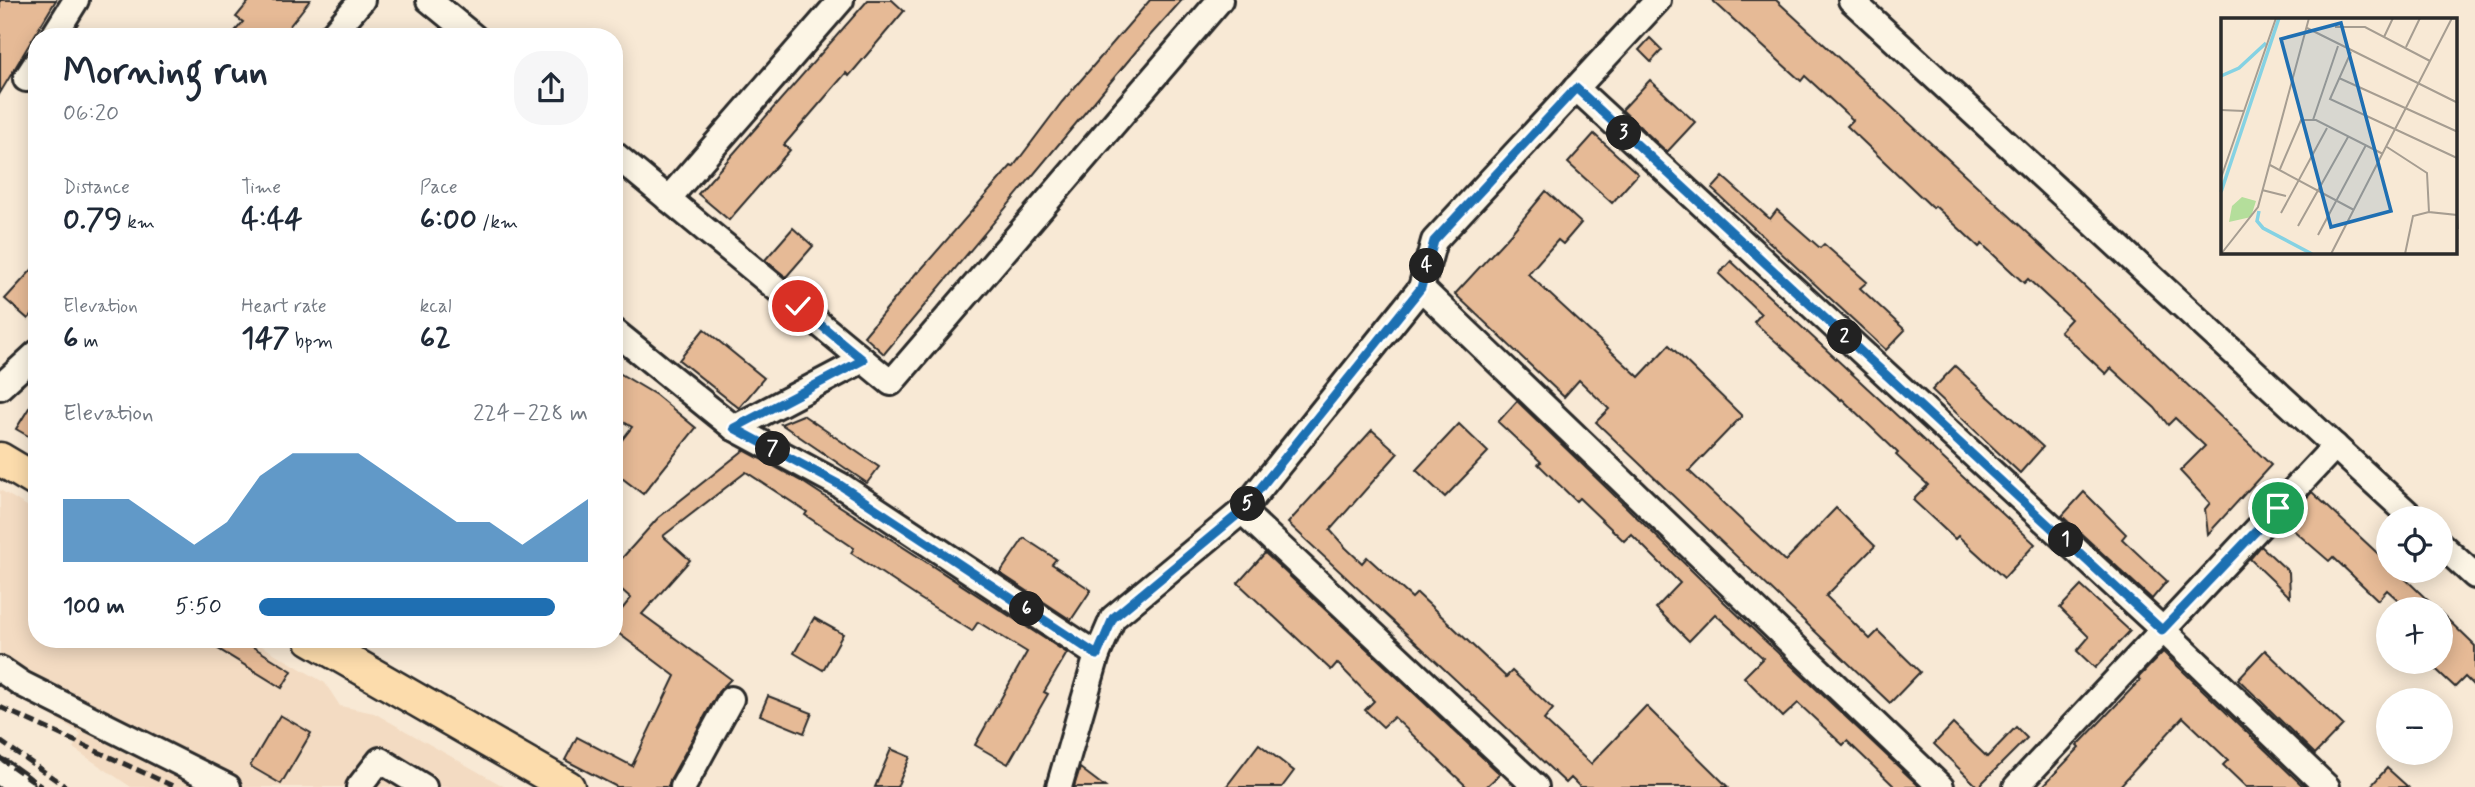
<!DOCTYPE html>
<html lang="en">
<head>
<meta charset="utf-8">
<style>
	:root { --surface:#fff; --page:#f6f6f7; --text:#1f2937; --muted:#747a83; --accent:#1f6fb2 }
	body { margin:0; font-family:Mynerve,sans-serif; background:var(--page); color:var(--text); height:100vh; display:flex; flex-direction:column; font-size:26px; white-space:nowrap }
	* { box-sizing:border-box; margin:0 }
	p { font-size:23px; color:var(--muted) }
	.icon { flex:none; width:38px; height:38px; fill:none; stroke:currentColor; stroke-width:2; stroke-linecap:round; stroke-linejoin:round }
	.map { position:relative; flex:1; overflow:hidden }
	.details { position:absolute; left:28px; top:28px; width:595px; height:620px; display:flex; flex-direction:column; background:var(--surface); border-radius:28px; box-shadow:0 4px 18px #0003 }
	.details>* { flex:none }
	.buttons { position:absolute; left:2376px; top:506px; display:grid; gap:14px }
	.buttons a { display:grid; place-items:center; width:77px; height:77px; border-radius:50%; background:var(--surface); box-shadow:0 4px 18px #0003; font-size:35px }
	.pin { position:absolute; display:grid; place-items:center; width:60px; height:60px; color:#fff; margin:-30px; border:4px solid #fff; border-radius:50%; box-shadow:0 2px 7px #0007 }
	.km { position:absolute; width:35px; height:35px; margin:-18px; border-radius:50%; background:#222; color:#fff; font-size:19px; line-height:35px; text-align:center }
	.round { display:grid; place-items:center; flex:none; width:74px; height:74px; border-radius:28px; background:var(--page) }
	.overview { display:flex; align-items:center; justify-content:space-between; height:119px; padding:0 35px }
	h1 { font-size:38px; font-weight:700; line-height:52px }
	.stats { display:grid; grid-template-columns:repeat(3,1fr); gap:10px; height:119px; padding:7px 35px }
	.stats div { display:grid; align-content:center }
	.stats b { font-size:30px; font-weight:700 }
	.stats small { font-size:19px; font-weight:400 }
	.stats p { font-size:19px }
	.chart { height:196px; padding:14px 35px }
	.chart p { display:flex; justify-content:space-between }
	.chart svg { width:100%; height:126px; margin-top:7px; fill:var(--accent); opacity:.7 }
	ul { padding:0 35px; list-style:none; font-size:23px }
	li { display:grid; grid-template-columns:112px 84px 1fr; align-items:center; height:52px }
	li i { height:18px; border-radius:9px; background:var(--accent) }
	.map>svg:first-child { display:block }
</style>
</head>
<body>
<div class="map">
<svg width="2475" height="787" viewBox="0 0 2475 787">
	<rect width="100%" height="100%" fill="#f8e9d5"/>
	<filter id="ink" filterUnits="userSpaceOnUse"><feTurbulence type="fractalNoise" baseFrequency=".0143" numOctaves="2"/><feDisplacementMap in="SourceGraphic" scale="14" xChannelSelector="R" yChannelSelector="G"/><feConvolveMatrix kernelMatrix="1 2 1 2 8 2 1 2 1" color-interpolation-filters="sRGB"/></filter>
	<g filter="url(#ink)">
		<!-- built -->
		<path fill="#f3dbc2" d="M0 490 37 512V639H250L325 683 340 706 374 713 505 787H131L73 748 81 734 0 684Z"/>
		<!-- building -->
		<g fill="#e6ba96" stroke="#2b2b2b" stroke-width="2">
			<path d="M0 0H56L0 93Z"/>
			<path d="M250 0H310L281 37H230L243 22 236 17Z"/>
			<path d="M868 0H892L904 11 849 76 846 73 784 145 790 150 729 220 698 194Z"/>
			<path d="M1150 0H1182L1138 49 884 354 864 336 917 272 918 273 1011 166 1013 167 1062 102Z"/>
			<path d="M1712 0H1776L2054 257 2271 465 2208 534 2205 509 2210 503 2180 471 2205 446 2175 418 2168 425 2155 408 2111 368 2106 374 2060 331 2071 319 2028 279 2024 283 1982 244 1979 247 1935 206 1933 208 1847 126 1853 120 1805 76 1801 81Z"/>
			<path d="M1650 38 1662 50 1651 62 1639 50Z"/>
			<path d="M1650 80 1695 122 1667 152 1622 110Z"/>
			<path d="M1594 134 1638 174 1612 203 1568 163Z"/>
			<path d="M1723 177 1770 219 1777 210 1820 248 1824 244 1867 282 1860 288 1905 330 1886 350 1712 189Z"/>
			<path d="M1546 191 1581 223 1563 244 1558 240 1528 274 1639 377 1669 345 1742 416 1689 471 1785 561 1836 508 1875 546 1826 596 1870 639 1878 631 1920 672 1890 703 1596 422 1609 409 1579 380 1564 397 1455 294 1513 231Z"/>
			<path d="M793 228 813 246 786 277 765 260Z"/>
			<path d="M1731 261 2035 544 2004 578 1958 536 1955 539 1913 500 1928 485 1896 455 1898 453 1842 399 1841 400 1754 322 1761 314 1719 274Z"/>
			<path d="M37 264V309L28 319 5 299Z"/>
			<path d="M704 329 764 378 739 408 679 360Z"/>
			<path d="M1955 366 2043 447 2020 473 1932 390Z"/>
			<path d="M614 370 656 395 696 428 643 494 614 472V450L632 427 614 416Z"/>
			<path d="M37 395V441L16 429Z"/>
			<path d="M1517 401 1722 600 1920 787H1895L1847 741 1843 745 1798 703 1783 717 1744 677 1763 658 1715 614 1689 641 1656 608 1680 583 1631 534 1624 541 1579 498 1576 501 1538 464 1541 462 1498 422Z"/>
			<path d="M803 415 879 467 867 483 781 424Z"/>
			<path d="M1459 424 1488 452 1445 497 1416 470Z"/>
			<path d="M1372 430 1398 453 1330 530 1346 548 1362 563 1367 557 1412 598 1417 593 1506 677 1512 671 1553 709 1544 720 1591 764 1646 706 1728 787H1580L1571 778 1566 783 1288 523Z"/>
			<path d="M744 450 801 481 1067 653 1044 692 1048 694 1008 764 975 745 1027 652 978 622 972 631 919 598 851 553 854 548 805 515 807 512 746 472 663 536 690 560 642 614 731 679 718 692 670 780 668 787H617L565 760 577 737 632 766 675 676 614 630V619L631 598 614 583V567L658 518Z"/>
			<path d="M2084 492 2126 534 2122 539 2167 581 2152 599 2062 516Z"/>
			<path d="M2312 492 2389 564V570H2396L2437 609H2408L2387 590 2378 600 2333 557 2329 561 2284 522Z"/>
			<path d="M1024 538 1056 559 1052 564 1091 590 1071 620 1000 573Z"/>
			<path d="M2261 546 2289 572 2290 597 2250 559Z"/>
			<path d="M1265 553 1500 774 1486 787H1467L1394 717 1383 727 1365 710 1374 701 1337 663 1331 670 1238 583Z"/>
			<path d="M2081 586 2130 631 2095 668 2077 651 2089 637 2060 608Z"/>
			<path d="M2441 613 2475 646V687L2465 677 2455 687 2428 662H2441Z"/>
			<path d="M814 618 843 634 823 670 794 653Z"/>
			<path d="M202 639H240L292 671 282 688Z"/>
			<path d="M2265 650 2343 725 2315 754 2238 679Z"/>
			<path d="M2163 652 2209 696 2304 787H2246L2223 765 2228 760 2183 717 2119 787H2042L2079 748 2077 746 2140 680 2138 678Z"/>
			<path d="M768 696 812 713 804 733 760 715Z"/>
			<path d="M280 715 311 733 281 784 250 766Z"/>
			<path d="M1953 724 1987 757 2016 727 2027 738 1978 787 1934 744Z"/>
			<path d="M1259 744 1294 771 1282 787H1226Z"/>
			<path d="M891 749 910 757 897 787H875Z"/>
			<path d="M1080 768 1105 787H1074Z"/>
			<path d="M2387 768 2408 787H2370Z"/>
		</g>
		<g fill="none" stroke-linecap="round" stroke-linejoin="round">
			<defs>
				<g id="minor">
					<path d="M429 0 474 37"/>
					<path d="M1851 0 2413 518"/>
					<path d="M53 37 76 0"/>
					<path d="M330 37 362 0"/>
					<path d="M26 79 37 62"/>
					<path d="M1576 88 2163 630 2327 787"/>
					<path d="M614 154 891 383 1220 0"/>
					<path d="M668 199 841 0"/>
					<path d="M1421 288 1941 787"/>
					<path d="M614 331 734 428 840 485 1097 655"/>
					<path d="M0 387 37 353"/>
					<path d="M734 428 863 360"/>
					<path d="M1242 511 1536 787"/>
					<path d="M2441 545 2475 576"/>
					<path d="M0 669 22 684 228 787"/>
					<path d="M0 772 21 787"/>
					<path d="M359 787 380 760 424 787"/>
					<path d="M683 787 731 699"/>
					<path d="M1059 787 1097 655 1113 618 1242 511 1421 288 1434 241 1658 0"/>
					<path d="M2016 787 2335 446"/>
				</g>
				<g id="major">
					<path d="M0 459 37 481"/>
					<path d="M311 639 568 787"/>
				</g>
			</defs>
			<!-- minor casing -->
			<use href="#minor" stroke="#2b2b2b" stroke-width="30"/>
			<!-- major casing -->
			<use href="#major" stroke="#2b2b2b" stroke-width="37"/>
			<!-- minor -->
			<use href="#minor" stroke="#fcf5e5" stroke-width="24"/>
			<!-- major -->
			<use href="#major" stroke="#fcdcac" stroke-width="32"/>
			<!-- rail -->
			<g stroke="#2b2b2b" stroke-width="5" stroke-dasharray="10 5" stroke-linecap="butt">
				<path d="M0 707 175 787"/>
				<path d="M0 741 66 787"/>
				<path d="M0 758 42 787"/>
			</g>
		</g>
	</g>
	<g fill="none" stroke-linecap="round" stroke-linejoin="round" filter="url(#ink)">
		<defs>
			<path id="route" d="M798 306 863 360 734 428 840 485 1097 655 1113 618 1242 511 1421 288 1434 241 1576 88 2162 630 2278 508"/>
		</defs>
		<!-- route casing -->
		<use href="#route" stroke="#fff" stroke-width="14"/>
		<!-- route -->
		<use href="#route" stroke="#1f6fb2" stroke-width="9"/>
	</g>
	<!-- overview -->
	<g transform="translate(2221 18)">
		<rect width="236" height="236" fill="#f8e9d5"/>
		<path d="M21 179 35 183 30 199 8 204 11 188Z" fill="#b4de9b"/>
		<path fill="none" stroke="#85d2e3" stroke-width="3.5" d="M0 58 18 50 45 25M0 174 58 0M38 193 36 203 42 210 91 236"/>
		<path fill="none" stroke="#a69d91" stroke-width="2" d="M114 9H144L209 43M86 10 237 85M163 19 172 0M185 29 199 0M130 34 109 81 236 140M118 60 237 114M0 92 23 93M92 102 117 28M166 129 206 155 208 194 236 197 237 211M49 147 133 192M59 151 80 102H95L162 136M0 160 55 0M41 172 65 178M60 195 106 110M77 208 127 119M97 217 145 127M0 236 37 189 88 0M110 236 231 0M184 236 192 198 208 194"/>
		<path fill="#1f6fb2" fill-opacity="0.15" stroke="#1f6fb2" stroke-width="3.5" d="M120 5 170 193 110 209 60 21Z"/>
		<rect width="236" height="236" fill="none" stroke="#2b2b2b" stroke-width="3.5"/>
	</g>
</svg>
<div class="buttons">
<a><svg class="icon" aria-label="locate" viewBox="0 0 24 24"><circle cx="12" cy="12" r="6"/><path d="M12 2v4M12 18v4M2 12h4M18 12h4"/></svg></a>
<a>+</a>
<a>−</a>
</div>
<div class="pin" style="left:2278px;top:508px;background:#1e9e55"><svg class="icon" aria-label="arrive" viewBox="0 0 24 24"><path d="M6 21V4h12l-3 4 3 4H6"/></svg></div>
<div class="pin" style="left:798px;top:306px;background:#d93025"><svg class="icon" aria-label="check" viewBox="0 0 24 24"><path d="M5 12l5 5 9-10"/></svg></div>
<b class="km" style="left:2066px;top:540px">1</b>
<b class="km" style="left:1845px;top:337px">2</b>
<b class="km" style="left:1624px;top:133px">3</b>
<b class="km" style="left:1427px;top:266px">4</b>
<b class="km" style="left:1248px;top:504px">5</b>
<b class="km" style="left:1027px;top:609px">6</b>
<b class="km" style="left:773px;top:449px">7</b>
<section class="details">
<div class="overview"><div><h1>Morning run</h1><p>06:20</p></div><a class="round"><svg class="icon" aria-label="share" viewBox="0 0 24 24"><path d="M12 15V3M7 8l5-5 5 5M5 13v7h14v-7"/></svg></a></div>
<div class="stats">
<div><p>Distance</p><b>0.79<small> km</small></b></div>
<div><p>Time</p><b>4:44</b></div>
<div><p>Pace</p><b>6:00<small> /km</small></b></div>
</div>
<div class="stats">
<div><p>Elevation</p><b>6<small> m</small></b></div>
<div><p>Heart rate</p><b>147<small> bpm</small></b></div>
<div><p>kcal</p><b>62</b></div>
</div>
<div class="chart"><p><span>Elevation</span>224–228 m</p>
<svg viewBox="0 0 160 44" preserveAspectRatio="none"><path d="M0 44V22L10 22L20 22L30 30L40 38L50 30L60 14L70 6L80 6L90 6L100 14L110 22L120 30L130 30L140 38L150 30L160 22V44z"/></svg>
</div>
<ul>
<li><b>100 m</b>5:50<i style="width:90%"></i></li>
</ul>
</section>
</div>
</body>
</html>
